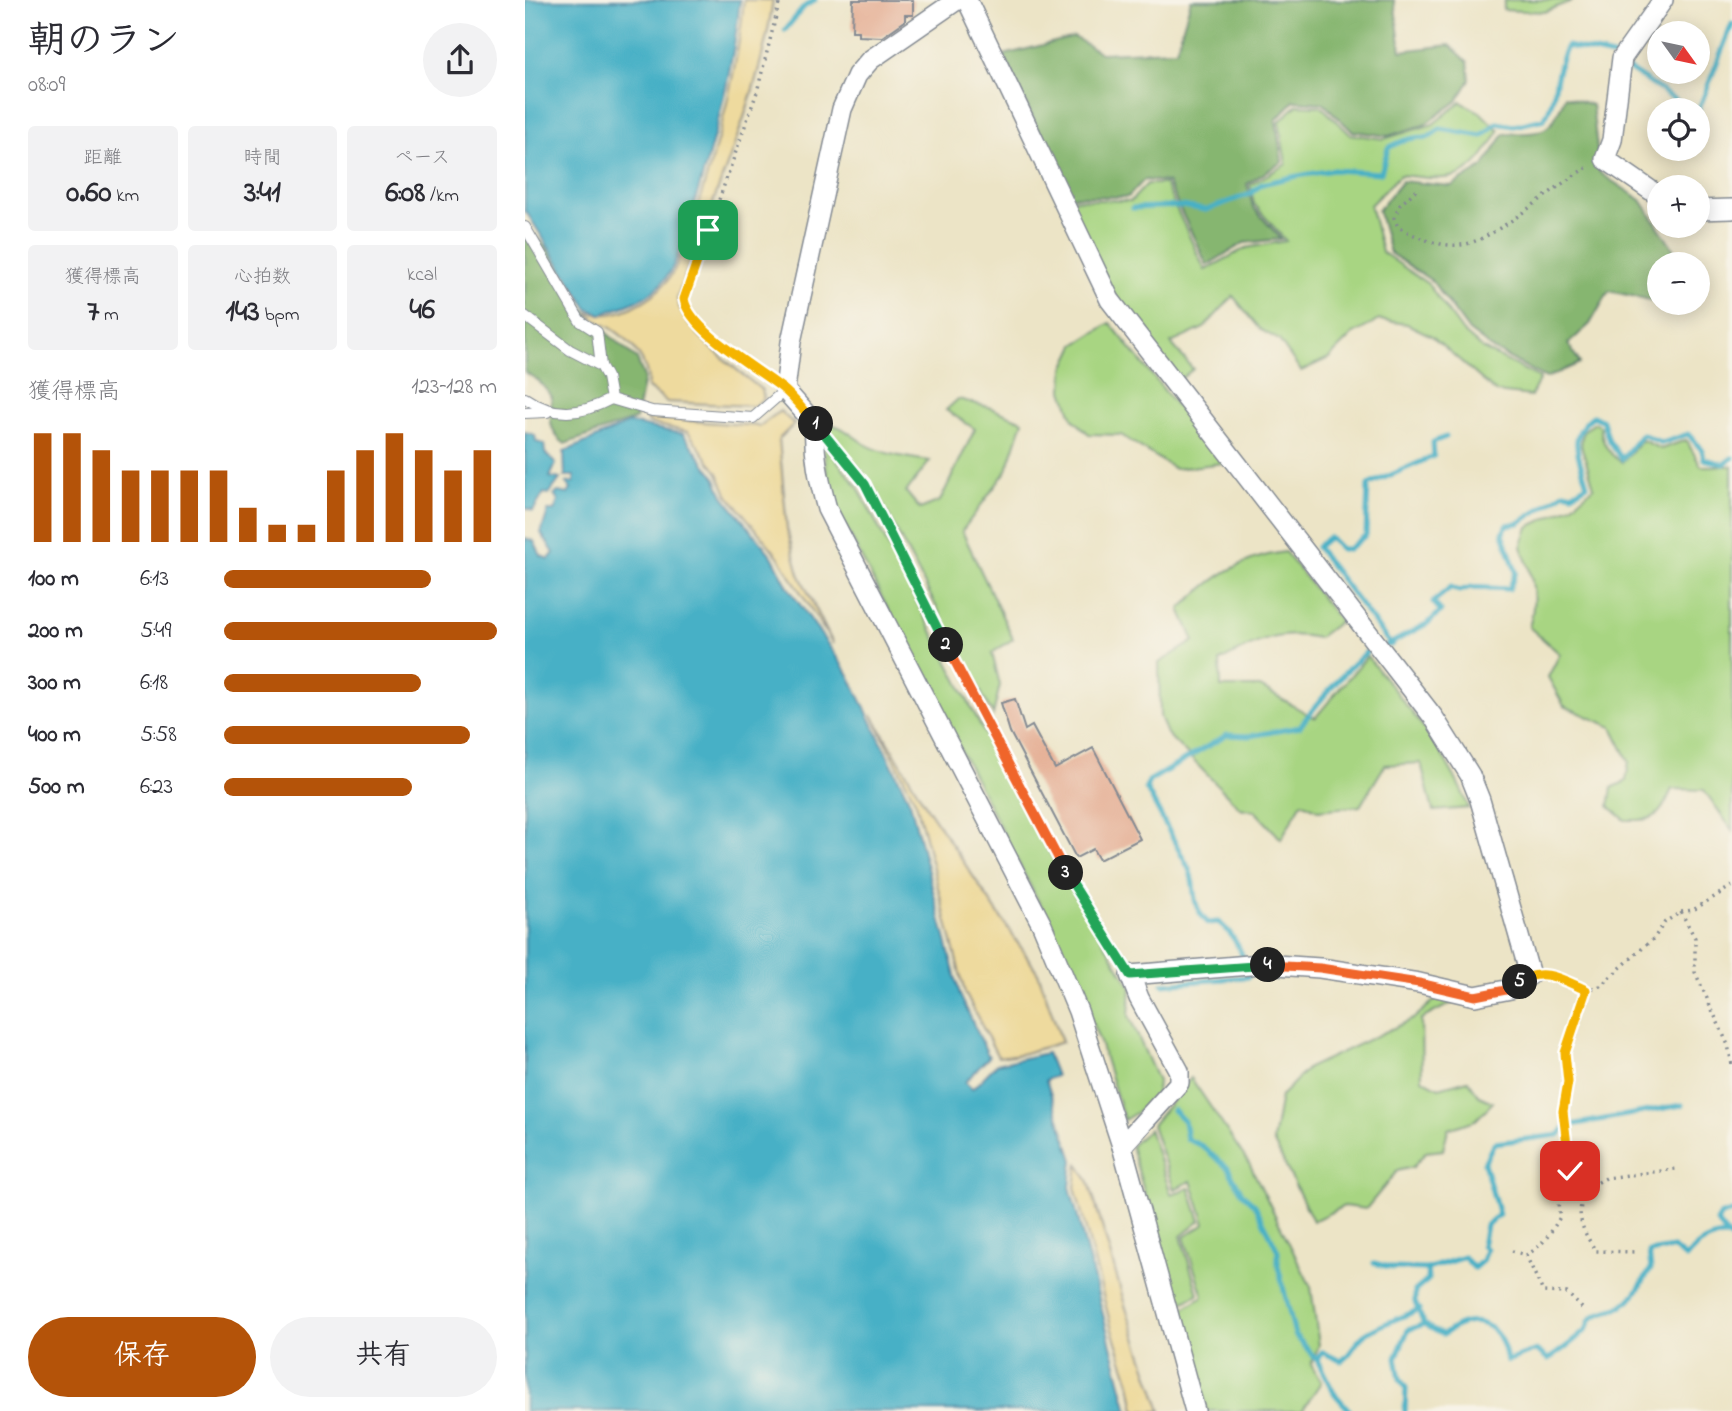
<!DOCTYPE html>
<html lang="ja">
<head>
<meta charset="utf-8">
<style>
	:root { --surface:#fff; --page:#f2f2f3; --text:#2b2b33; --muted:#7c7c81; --accent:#b45309 }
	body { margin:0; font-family:"Indie Flower","Klee One",sans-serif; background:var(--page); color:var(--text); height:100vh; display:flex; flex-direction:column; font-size:26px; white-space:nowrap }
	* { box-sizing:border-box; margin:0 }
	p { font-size:23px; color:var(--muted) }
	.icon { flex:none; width:38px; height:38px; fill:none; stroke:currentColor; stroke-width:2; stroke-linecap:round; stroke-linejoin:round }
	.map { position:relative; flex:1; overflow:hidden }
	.details { display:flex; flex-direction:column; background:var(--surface); width:525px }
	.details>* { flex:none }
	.needle { width:46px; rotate:123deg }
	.fabs { position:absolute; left:1122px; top:21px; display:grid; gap:14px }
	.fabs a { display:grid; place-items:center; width:63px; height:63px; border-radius:50%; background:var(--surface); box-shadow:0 4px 18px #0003; font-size:35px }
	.pin { position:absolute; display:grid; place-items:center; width:60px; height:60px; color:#fff; margin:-30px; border-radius:14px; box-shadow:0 4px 10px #0006 }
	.km { position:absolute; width:35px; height:35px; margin:-18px; border-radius:50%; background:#222; color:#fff; font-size:19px; line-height:35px; text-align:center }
	.round { display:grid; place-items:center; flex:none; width:74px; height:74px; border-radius:37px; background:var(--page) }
	.overview { display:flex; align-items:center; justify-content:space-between; height:119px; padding:0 28px }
	h1 { font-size:38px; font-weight:800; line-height:52px }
	.figures { display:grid; grid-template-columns:repeat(3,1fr); gap:10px; height:119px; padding:7px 28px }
	.figures div { display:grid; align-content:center; border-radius:7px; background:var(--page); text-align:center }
	.figures b { font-size:30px; font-weight:800 }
	.figures small { font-size:19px; font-weight:400 }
	.figures p { font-size:19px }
	.chart { height:196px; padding:14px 28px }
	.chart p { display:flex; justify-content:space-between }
	.chart svg { width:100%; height:126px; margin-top:7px; stroke:var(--accent); stroke-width:6 }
	.action { display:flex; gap:14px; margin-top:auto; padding:14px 28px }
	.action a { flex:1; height:80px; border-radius:42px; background:var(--accent); color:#fff; font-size:28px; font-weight:800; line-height:80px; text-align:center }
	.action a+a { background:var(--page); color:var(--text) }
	ul { padding:0 28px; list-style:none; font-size:23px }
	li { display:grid; grid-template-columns:112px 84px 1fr; align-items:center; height:52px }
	li i { height:18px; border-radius:9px; background:var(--accent) }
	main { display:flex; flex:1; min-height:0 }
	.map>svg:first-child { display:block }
</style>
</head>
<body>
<main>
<section class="details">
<div class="overview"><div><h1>朝のラン</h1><p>08:09</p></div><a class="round"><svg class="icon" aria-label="share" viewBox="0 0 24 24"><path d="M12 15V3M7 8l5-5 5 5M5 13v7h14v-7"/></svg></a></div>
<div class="figures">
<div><p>距離</p><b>0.60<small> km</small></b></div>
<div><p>時間</p><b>3:41</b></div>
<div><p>ペース</p><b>6:08<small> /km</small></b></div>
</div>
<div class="figures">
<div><p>獲得標高</p><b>7<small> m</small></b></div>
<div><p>心拍数</p><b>143<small> bpm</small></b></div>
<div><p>kcal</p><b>46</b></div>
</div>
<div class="chart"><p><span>獲得標高</span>123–128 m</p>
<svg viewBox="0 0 160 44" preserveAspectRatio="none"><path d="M5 44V6M15 44V6M25 44V12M35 44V19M45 44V19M55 44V19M65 44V19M75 44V32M85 44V38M95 44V38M105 44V19M115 44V12M125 44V6M135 44V12M145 44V19M155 44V12"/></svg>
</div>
<ul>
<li><b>100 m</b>6:13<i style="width:76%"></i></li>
<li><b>200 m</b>5:49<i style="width:100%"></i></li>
<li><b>300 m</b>6:18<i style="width:72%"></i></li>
<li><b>400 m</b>5:58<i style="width:90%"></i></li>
<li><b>500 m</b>6:23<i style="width:69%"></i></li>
</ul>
<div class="action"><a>保存</a><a>共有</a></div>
</section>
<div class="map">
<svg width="1207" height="1411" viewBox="0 0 1207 1411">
	<rect width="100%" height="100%" fill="#f7f3e8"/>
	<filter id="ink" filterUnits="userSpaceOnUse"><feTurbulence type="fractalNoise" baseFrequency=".0143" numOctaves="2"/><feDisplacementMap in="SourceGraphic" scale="14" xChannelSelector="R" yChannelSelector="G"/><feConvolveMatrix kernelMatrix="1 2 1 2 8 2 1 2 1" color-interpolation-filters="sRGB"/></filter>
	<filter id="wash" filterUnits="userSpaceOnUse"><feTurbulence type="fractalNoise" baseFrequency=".00686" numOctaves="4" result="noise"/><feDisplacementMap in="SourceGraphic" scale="28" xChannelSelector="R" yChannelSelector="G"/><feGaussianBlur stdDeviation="1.57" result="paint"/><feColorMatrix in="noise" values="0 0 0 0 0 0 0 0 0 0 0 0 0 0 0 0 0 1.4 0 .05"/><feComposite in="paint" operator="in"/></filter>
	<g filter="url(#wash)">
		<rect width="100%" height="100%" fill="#ece4c6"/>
		<!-- green -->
		<g fill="#a8d582" stroke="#628270" stroke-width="2">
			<path d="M980 0H1049L1019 12 978 10Z"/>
			<path d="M936 102 955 112 974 131C944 182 931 182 875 175L845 205 857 252 903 284 938 332 958 349 1015 378 1006 396 971 392 907 336 882 324 854 320 827 335 804 358 776 371 754 340 736 330 708 296 679 328 646 343 668 369 652 382 586 290 543 199 606 201 622 184H640L680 270 721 248 761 241 729 204 725 185 761 164 754 122 772 105 796 106 825 134 859 139 908 124Z"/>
			<path d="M585 323 698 463 650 469 596 435 564 434 548 419 538 390 539 368 550 345Z"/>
			<path d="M433 399 463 407 498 421 482 470 437 531 488 639 467 653 475 685 468 715 347 484 296 423C319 425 322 433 340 444 359 455 384 458 405 461L381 492 395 509 415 501 450 429 421 410Z"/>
			<path d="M1070 423 1076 427C1075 441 1085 456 1097 462L1117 440 1136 449 1161 440 1176 466H1207V830L1179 790 1147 789C1134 817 1132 821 1100 820L1084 806 1087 788 1101 781 1104 761 1087 727 1039 706 1023 677 1035 654 1004 627C1013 598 1008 575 996 547L1003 527 1047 506 1069 487 1056 445 1058 431Z"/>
			<path d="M298 443 333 487 499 810 606 987 604 1016 633 1081 632 1093 614 1111 599 1120 574 1039 527 928 313 512 303 483Z"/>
			<path d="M760 552 815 621 793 638C753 629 729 643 695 661L696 687H735L790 718 842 656C880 704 921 749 944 808L908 811 896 763 860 765 835 806 793 810 777 802 756 839 730 811 715 808 642 734 635 716 634 663 669 641 655 609C687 578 714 558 760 552Z"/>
			<path d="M917 994 933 1000 896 1019 897 1079 914 1088 943 1080 954 1096 968 1102 951 1120 923 1129 918 1150 901 1152 888 1167 872 1171 841 1209 819 1206 788 1221 748 1141 756 1096 783 1068 888 1019Z"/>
			<path d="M666 1078 725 1165 786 1287 794 1345 786 1365 796 1382 777 1411H682L656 1310 678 1296 659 1237 680 1224 666 1181 649 1189 627 1125Z"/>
			<path d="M624 1129 646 1194 664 1188 675 1221 656 1236 673 1294 652 1305 606 1146Z"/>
		</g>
		<!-- forest -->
		<g fill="#86b670" stroke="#507267" stroke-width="2">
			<path d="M666 0H869L876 51 925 45 943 62 945 80 932 101 899 125 863 136 827 131 798 103 769 101 751 120 757 162 722 184 728 207 756 239 719 243 682 265 642 182 619 180 603 197 543 196 479 55 549 37 576 53 651 50Z"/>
			<path d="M1040 96 1067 105 1075 173 1116 200 1158 264H1134V302L1084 291 1065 324 1043 344 1055 363 1021 378 969 350 944 331 907 281 865 253 853 210 877 181 926 186 959 166 979 134C1019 133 1025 135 1040 96Z"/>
			<path d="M0 233 12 238 21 247 63 317 112 359 119 377 111 419 40 444C22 431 25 417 27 397L14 381 0 372Z"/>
		</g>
		<!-- sand -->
		<g fill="#eeda9e" stroke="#84847e" stroke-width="2">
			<path d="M219 0H248C235 98 185 204 152 298 155 327 213 371 237 390L239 398 229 406 142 402 122 387C127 365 105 340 86 328 77 323 69 321 63 312 89 321 125 302 142 281 155 265 160 241 167 222 192 150 212 76 219 0Z"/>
			<path d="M255 411 269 424 254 439 262 529 274 574 308 644 253 556 202 494 193 473 163 432 124 423 121 418 235 426Z"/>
			<path d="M347 715 403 809 513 973 537 1042 496 1054 473 1057 440 993 391 802Z"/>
			<path d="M553 1164 564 1182 600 1305 636 1411H610L605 1383 587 1330 550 1187Z"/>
		</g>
		<!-- water -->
		<g fill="#47b0c6" stroke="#317092" stroke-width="2">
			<path d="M0 0H215C208 73 188 144 166 214 159 235 154 261 140 279 124 300 100 306 76 314L63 309 0 210Z"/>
			<path d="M104 423 158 434 191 479 198 496 247 556 263 587 324 675 385 802 435 995 464 1057 440 1082 447 1089 472 1064 522 1053 531 1076 521 1080 548 1160 545 1187 603 1411H0V538L9 541 16 556 24 559 29 553 16 533 23 511H29L33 501 29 495 33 492 43 494 46 489 41 483 49 482V476H40L39 452Z"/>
			<path d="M0 432 10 435 11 442 19 444 20 453 31 464 25 477 35 479 24 494 19 493 8 511 0 508Z"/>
		</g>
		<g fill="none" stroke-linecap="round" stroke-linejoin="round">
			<!-- stream -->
			<g stroke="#47b0c6" stroke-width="5">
				<path d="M260 30 279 7 290 0"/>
				<path d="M1099 66 1166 110"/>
				<path d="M1172 114 1207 24"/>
				<path d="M607 208 657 206 681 210 725 194 737 184 767 177 808 170 856 173 863 148C874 142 890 135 902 138L915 129 957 136 972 123 989 126 1019 119C1033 97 1029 69 1042 46L1092 57"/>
				<path d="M866 645 792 547 804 537 816 549H823L841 535 843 485 909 456 908 442 921 437"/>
				<path d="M861 646 903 623 916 611 908 602 926 587 934 591 946 587 984 589 991 572 978 533 982 525 994 523 1040 492 1047 494 1062 485C1054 455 1041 437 1068 416L1078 421 1084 441 1097 459 1117 434 1137 443 1163 434 1177 450 1179 459 1199 464 1207 458"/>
				<path d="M638 984 723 977C720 957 710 934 693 922L683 923C663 903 673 886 663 867 649 841 635 814 621 788L624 781 702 735 725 736 775 727C783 714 836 651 848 648"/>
				<path d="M648 1110 659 1121 662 1139 677 1146 703 1168 717 1193 730 1205 753 1251V1266L770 1335 792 1360 809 1393 825 1411"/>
				<path d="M1203 1236 1192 1222 1196 1215 1207 1212"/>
				<path d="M849 1263 868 1268 902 1269"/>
				<path d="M899 1324 918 1335C948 1311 976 1322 982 1361L1011 1350 1023 1359C1028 1357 1058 1334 1061 1330 1063 1328 1063 1322 1065 1320 1073 1311 1086 1312 1095 1307 1109 1300 1117 1282 1126 1269L1124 1252 1148 1248 1161 1258C1172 1243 1185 1236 1203 1236L1207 1240"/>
				<path d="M792 1360 797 1352 816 1361C828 1354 830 1340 842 1333 858 1323 878 1317 895 1309"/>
				<path d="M880 1411 881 1388 875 1379 871 1358 883 1330 899 1324 890 1302V1291L903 1280 902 1269 939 1257 949 1268 957 1261 961 1249 957 1246 961 1225 974 1215 959 1163 969 1143 1034 1135 1041 1126 1157 1105"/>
			</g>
		</g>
		<g id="blocks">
			<!-- building -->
			<g fill="#e3a78b">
				<path d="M328 0H388V15H380V21L357 37 333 36V31H327Z"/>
				<path d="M490 699 500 730 507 726 530 769 568 748 615 839 574 860 568 849 551 858 485 732 476 703Z"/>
			</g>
		</g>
	</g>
	<g filter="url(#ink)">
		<use href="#blocks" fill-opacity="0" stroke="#848a92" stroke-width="2"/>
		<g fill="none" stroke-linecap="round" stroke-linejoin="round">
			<defs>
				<g id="lane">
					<path d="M0 227 55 321 72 332 76 366"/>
					<path d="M0 316 45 350 76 366 82 377 86 399"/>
					<path d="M0 398C29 418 56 415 86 399L127 411 228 418 260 390"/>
					<path d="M0 413 22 412"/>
				</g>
				<g id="street">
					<path d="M432 0 345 60 332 75 317 109 266 342 260 390 290 424C288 454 294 480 302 509L517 925 553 1011 597 1146 670 1411"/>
					<path d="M442 0 585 300 909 718 945 775 955 800 1005 975 986 989 950 996 894 983 795 968 736 964 605 975 614 998 654 1071V1083L597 1146"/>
					<path d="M1134 196 1080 159 1087 140 1097 58 1138 0"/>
					<path d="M1172 210 1207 209"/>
				</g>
			</defs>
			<!-- lane casing -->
			<use href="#lane" stroke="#848a92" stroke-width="12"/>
			<!-- street casing -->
			<use href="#street" stroke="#848a92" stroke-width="22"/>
			<!-- path -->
			<g stroke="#848a92" stroke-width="3.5" stroke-dasharray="2 5" stroke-linecap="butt">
				<path d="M891 190 875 205 869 218 873 227C892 237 913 247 935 245 968 243 1030 184 1065 166"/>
				<path d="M244 379C221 362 163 326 159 299L232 92 255 0"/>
				<path d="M307 443 340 484 538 870 597 961"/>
				<path d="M1156 912 1170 938V972L1203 1045 1207 1065"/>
				<path d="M1021 975 1061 990 1075 986 1129 938 1140 922 1156 912 1168 910 1207 886"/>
				<path d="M1045 1171 1064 1187 1081 1178 1151 1169"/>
				<path d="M1064 1187C1048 1211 1056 1229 1071 1251L1112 1252"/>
				<path d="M987 1251 1001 1255C1018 1246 1025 1234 1035 1217 1031 1200 1034 1185 1045 1171L1038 1111 1043 1082 1039 1053 1061 990"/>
				<path d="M1001 1255 1018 1292 1042 1293 1060 1311"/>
			</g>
			<!-- lane -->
			<use href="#lane" stroke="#fff" stroke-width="10"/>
			<!-- street -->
			<use href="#street" stroke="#fff" stroke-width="19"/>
		</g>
	</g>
	<g fill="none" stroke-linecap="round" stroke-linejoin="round" filter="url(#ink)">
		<defs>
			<path id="split-1" d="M183 230 159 299C164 330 233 369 257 388 270 398 280 413 291 424"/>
			<path id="split-2" d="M291 424 340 484 421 645"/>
			<path id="split-3" d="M421 645 541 873"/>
			<path id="split-4" d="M541 873 605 975 743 965"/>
			<path id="split-5" d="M743 965 795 968 894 983 950 996 986 989 995 982"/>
			<path id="split-6" d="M995 982C1017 966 1038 980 1061 990L1040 1053 1043 1082 1038 1111 1045 1171"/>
		</defs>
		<!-- split-1 casing -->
		<use href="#split-1" stroke="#fff" stroke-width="14"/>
		<!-- split-2 casing -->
		<use href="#split-2" stroke="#fff" stroke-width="14"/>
		<!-- split-3 casing -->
		<use href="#split-3" stroke="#fff" stroke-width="14"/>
		<!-- split-4 casing -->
		<use href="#split-4" stroke="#fff" stroke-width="14"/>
		<!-- split-5 casing -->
		<use href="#split-5" stroke="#fff" stroke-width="14"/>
		<!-- split-6 casing -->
		<use href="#split-6" stroke="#fff" stroke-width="14"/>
		<!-- split-1 -->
		<use href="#split-1" stroke="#f5b400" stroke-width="9"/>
		<!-- split-2 -->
		<use href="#split-2" stroke="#22a559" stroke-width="9"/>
		<!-- split-3 -->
		<use href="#split-3" stroke="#f0652b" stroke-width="9"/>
		<!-- split-4 -->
		<use href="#split-4" stroke="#22a559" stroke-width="9"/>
		<!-- split-5 -->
		<use href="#split-5" stroke="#f0652b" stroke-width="9"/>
		<!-- split-6 -->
		<use href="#split-6" stroke="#f5b400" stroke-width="9"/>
	</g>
</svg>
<div class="fabs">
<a><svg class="needle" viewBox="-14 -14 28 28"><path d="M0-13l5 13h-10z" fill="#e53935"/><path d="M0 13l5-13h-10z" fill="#7c7c81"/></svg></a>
<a><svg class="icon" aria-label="locate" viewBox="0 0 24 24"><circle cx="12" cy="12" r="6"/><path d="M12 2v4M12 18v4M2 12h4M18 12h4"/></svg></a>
<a>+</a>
<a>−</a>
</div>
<div class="pin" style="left:183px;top:230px;background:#1e9e55"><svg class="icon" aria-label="arrive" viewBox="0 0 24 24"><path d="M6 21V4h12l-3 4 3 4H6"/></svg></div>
<div class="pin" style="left:1045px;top:1171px;background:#d93025"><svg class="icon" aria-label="check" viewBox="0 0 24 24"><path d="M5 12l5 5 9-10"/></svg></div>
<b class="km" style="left:291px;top:424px">1</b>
<b class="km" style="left:421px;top:645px">2</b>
<b class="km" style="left:541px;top:873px">3</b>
<b class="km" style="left:743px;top:965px">4</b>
<b class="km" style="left:995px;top:982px">5</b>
</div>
</main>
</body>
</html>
